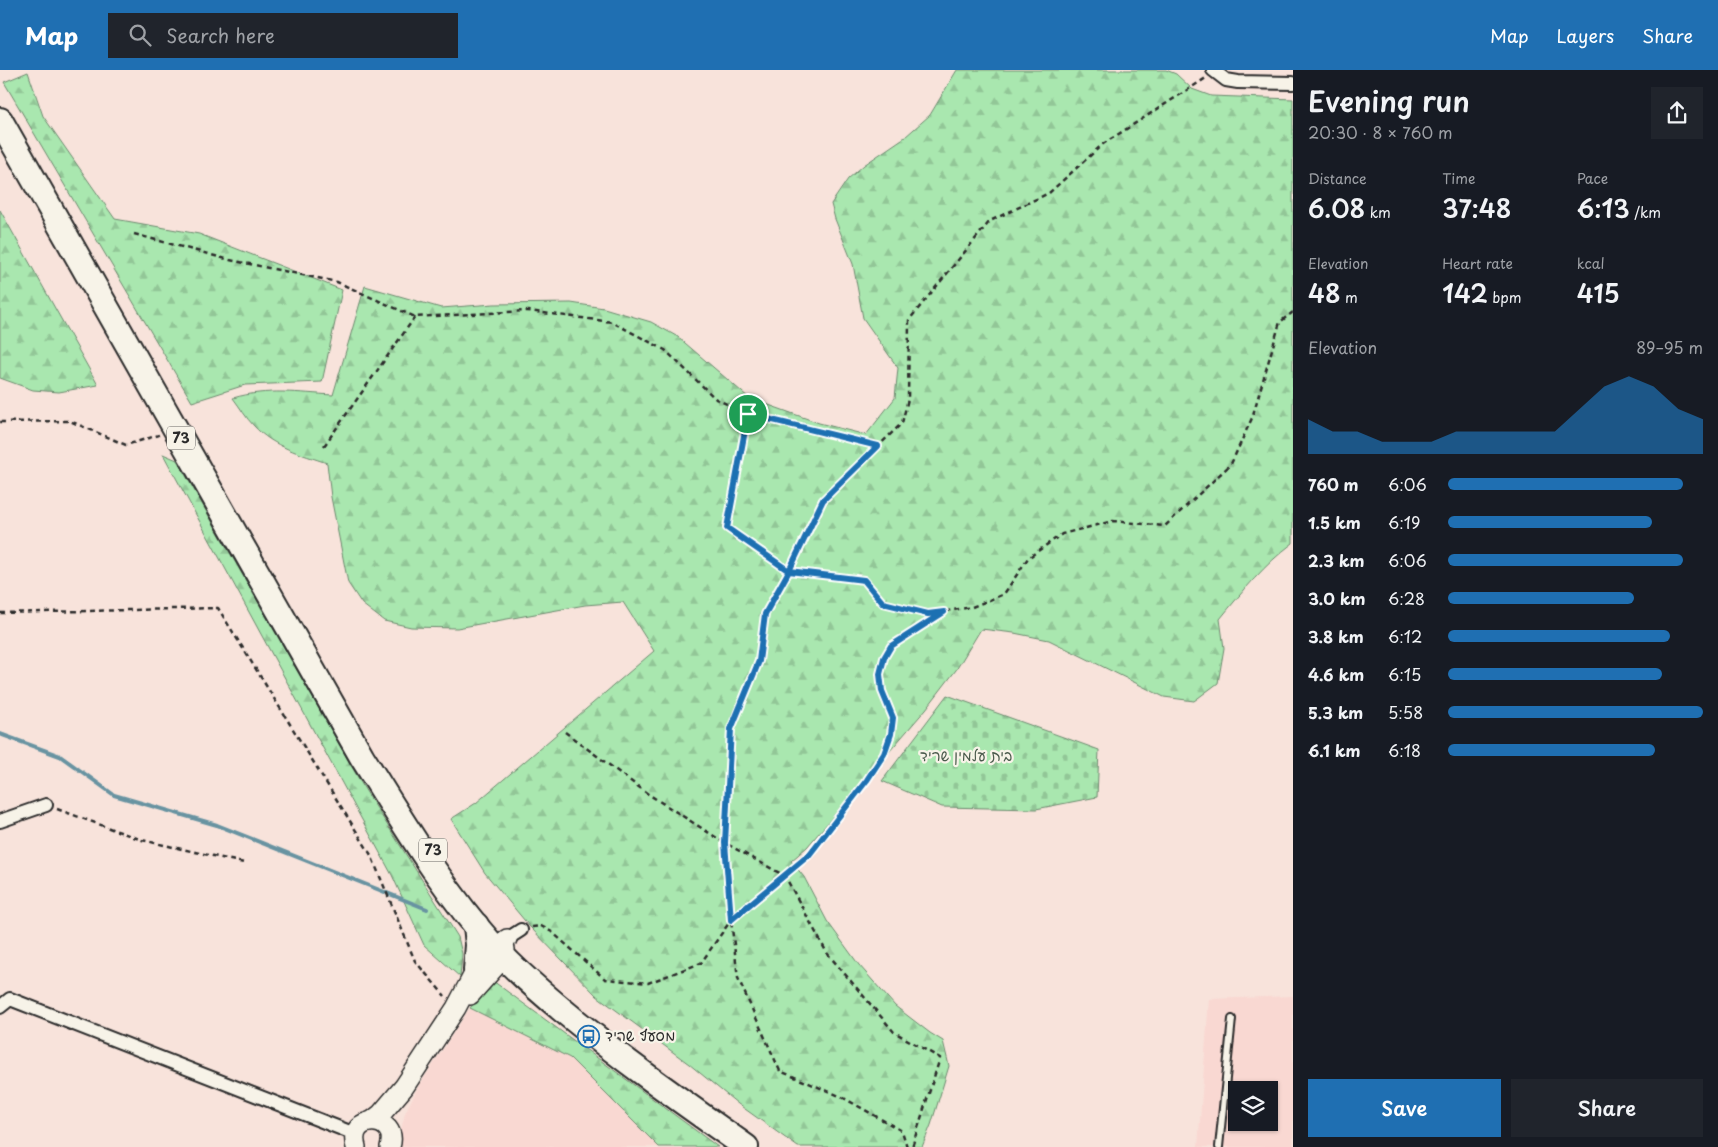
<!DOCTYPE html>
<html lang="en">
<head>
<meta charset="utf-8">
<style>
	:root { --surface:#171b24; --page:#20242c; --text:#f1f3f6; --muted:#9ea1a6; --accent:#1f6fb2 }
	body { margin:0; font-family:"Playpen Sans","Playpen Sans Hebrew",sans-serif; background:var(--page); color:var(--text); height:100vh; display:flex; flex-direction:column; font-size:19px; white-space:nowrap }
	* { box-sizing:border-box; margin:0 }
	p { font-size:16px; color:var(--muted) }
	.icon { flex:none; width:28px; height:28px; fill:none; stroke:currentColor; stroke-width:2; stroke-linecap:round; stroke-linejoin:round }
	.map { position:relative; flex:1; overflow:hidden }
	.drawer { display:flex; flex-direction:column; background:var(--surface); width:425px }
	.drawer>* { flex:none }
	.tools { position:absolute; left:1228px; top:1011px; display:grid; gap:10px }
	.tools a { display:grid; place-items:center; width:50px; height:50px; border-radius:0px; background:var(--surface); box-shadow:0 1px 4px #0004; font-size:25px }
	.pin { position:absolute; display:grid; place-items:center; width:42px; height:42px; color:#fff; margin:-21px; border:2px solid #fff; border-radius:50%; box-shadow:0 1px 5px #0007 }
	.round { display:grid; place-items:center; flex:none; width:52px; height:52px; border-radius:0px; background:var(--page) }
	.headline { display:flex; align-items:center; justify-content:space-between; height:85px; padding:0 15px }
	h1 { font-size:28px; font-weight:600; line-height:38px }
	.figures { display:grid; grid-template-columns:repeat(3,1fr); gap:8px; height:85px; padding:5px 15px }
	.figures div { display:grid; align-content:center }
	.figures b { font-size:25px; font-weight:600 }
	.figures small { font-size:14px; font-weight:400 }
	.figures p { font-size:14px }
	.chart { height:140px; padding:10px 15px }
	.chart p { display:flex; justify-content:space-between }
	.chart svg { width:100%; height:90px; margin-top:5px; fill:var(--accent); opacity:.7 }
	.cta { display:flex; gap:10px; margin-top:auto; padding:10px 15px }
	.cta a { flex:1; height:58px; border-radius:0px; background:var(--accent); color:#fff; font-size:20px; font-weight:600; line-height:58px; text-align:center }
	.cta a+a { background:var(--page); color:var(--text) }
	ul { padding:0 15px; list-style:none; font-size:16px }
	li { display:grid; grid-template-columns:80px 60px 1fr; align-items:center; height:38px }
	li i { height:12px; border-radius:6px; background:var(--accent) }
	header { display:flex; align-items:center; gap:30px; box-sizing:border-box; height:70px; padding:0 25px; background:var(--accent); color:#fff }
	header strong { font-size:24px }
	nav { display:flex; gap:28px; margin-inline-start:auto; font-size:18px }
	.search { width:350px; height:45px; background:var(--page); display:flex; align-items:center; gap:12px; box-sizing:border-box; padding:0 18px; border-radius:0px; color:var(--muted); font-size:19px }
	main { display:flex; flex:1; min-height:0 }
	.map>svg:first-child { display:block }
</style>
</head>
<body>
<header>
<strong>Map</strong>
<div class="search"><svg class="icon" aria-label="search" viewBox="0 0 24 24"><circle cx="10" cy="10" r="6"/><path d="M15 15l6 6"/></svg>Search here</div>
<nav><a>Map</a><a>Layers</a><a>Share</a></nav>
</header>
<main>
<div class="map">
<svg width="1293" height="1077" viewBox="0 0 1293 1077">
	<defs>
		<pattern id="forest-firs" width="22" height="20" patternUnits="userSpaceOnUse" patternTransform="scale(1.25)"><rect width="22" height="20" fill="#a9e7af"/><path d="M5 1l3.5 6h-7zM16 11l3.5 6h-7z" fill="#92c697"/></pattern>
		<pattern id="cemetery-stones" width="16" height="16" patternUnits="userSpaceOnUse" patternTransform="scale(1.25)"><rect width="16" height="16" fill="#a9e7af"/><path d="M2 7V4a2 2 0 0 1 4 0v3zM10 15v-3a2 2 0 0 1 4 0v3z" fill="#92c697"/></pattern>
	</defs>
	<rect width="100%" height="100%" fill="#f8e3db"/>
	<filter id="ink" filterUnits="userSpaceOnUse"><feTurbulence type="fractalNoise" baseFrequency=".02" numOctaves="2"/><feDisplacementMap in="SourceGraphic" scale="10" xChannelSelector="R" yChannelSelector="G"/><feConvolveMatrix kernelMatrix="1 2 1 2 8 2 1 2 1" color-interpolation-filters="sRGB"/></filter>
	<g filter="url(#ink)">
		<!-- built -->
		<g fill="#f9d8d2" fill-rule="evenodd">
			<path d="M1293 926V1077H1198L1209 929ZM1236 1020H1269V1052H1236Z"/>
			<path d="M470 938 570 988 659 1077H397L405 1043 417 1019Z"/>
		</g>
		<!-- forest -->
		<g fill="url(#forest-firs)" stroke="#6a896d">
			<path d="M957 0H1166L1176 4 1192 19 1211 26 1293 29V473C1265 494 1242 522 1220 549L1224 578 1218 613 1194 631 1164 627 1049 570 1014 563 981 559 956 600 926 639 807 777 791 791 804 807 827 851 859 895 895 936 930 963 943 971 949 996 931 1055 922 1077H798L738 1034 689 994 597 926 530 857 485 803 451 749 476 733 654 581 623 532 585 535 457 558 411 557 384 551 362 534 348 513 331 427 327 393C301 384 273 377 254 356 246 348 240 337 233 328 267 318 299 323 333 325L365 216 441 238 494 234 571 233 604 238 651 252 678 267 749 328 819 353 866 365 895 328 898 298 863 248 853 194 835 149 831 134 848 109 864 95 905 67 930 45Z"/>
			<path d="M28 2 43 46 115 149 199 164 342 220 322 312 245 315 192 332 4 12Z"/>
			<path d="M0 140 98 315 59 322 33 320 0 308Z"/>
			<path d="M163 384 177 390 364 718 458 867 462 884 460 907 424 875 392 805Z"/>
			<path d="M493 911 718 1077H659L570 988 470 938Z"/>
		</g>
		<!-- cemetery -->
		<path fill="url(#cemetery-stones)" stroke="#6a896d" d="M947 625 1099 680 1097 727 1036 739 942 737 882 711Z"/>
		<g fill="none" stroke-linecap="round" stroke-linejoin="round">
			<!-- stream -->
			<path stroke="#6793a1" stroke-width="4" d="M0 664 60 686 114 725 217 755 427 839"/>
			<defs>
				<path id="lane" d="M1219 1077 1232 949"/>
				<g id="street">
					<path d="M1213 0 1226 10 1238 12 1293 13"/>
					<path d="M0 751 46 735"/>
					<path d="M507 869 521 860"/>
					<path d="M0 937 10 929 355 1064"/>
				</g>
				<g id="secondary">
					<path d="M470 925 504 887 505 879"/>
					<path d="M372 1051 381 1044 404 1017 456 938 476 900 495 878 507 869"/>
					<path d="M356 1077C346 1043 400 1044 390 1077"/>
				</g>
				<g id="highway">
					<path d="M0 50 362 687C403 752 442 819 494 877 518 903 545 926 572 948 628 994 687 1035 746 1077"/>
					<path d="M476 855 478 875 476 900"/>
				</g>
			</defs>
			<!-- lane casing -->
			<use href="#lane" stroke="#2b2b2b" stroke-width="10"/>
			<!-- street casing -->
			<use href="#street" stroke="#2b2b2b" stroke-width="16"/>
			<!-- secondary casing -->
			<use href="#secondary" stroke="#2b2b2b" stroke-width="22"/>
			<!-- highway casing -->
			<use href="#highway" stroke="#2b2b2b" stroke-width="28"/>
			<!-- path -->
			<g stroke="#2b2b2b" stroke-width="2.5" stroke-dasharray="5 4" stroke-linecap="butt">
				<path d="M134 164 230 190 337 212 415 247 528 241 612 252 665 280 716 329 748 344 878 376"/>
				<path d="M748 344 727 458 789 501 864 511 883 533 928 544 972 537 1004 524 1028 488 1062 464 1113 451 1165 456 1231 394 1252 348 1280 252 1293 242"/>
				<path d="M0 352 70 351 126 375 159 365"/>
				<path d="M324 376 415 247"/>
				<path d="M0 543 218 538 371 785 415 891 445 926"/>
				<path d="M565 662 648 724 725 773 785 806 827 883 894 962 940 988 912 1077"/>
				<path d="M57 739 142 770 244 793"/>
				<path d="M532 857 541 856 552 862 605 909 648 913 701 893 731 850 809 785 867 710 884 684 891 664 893 648 882 621 880 604 884 589 891 576 941 543"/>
				<path d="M907 1077 902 1061 842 1027 780 1001 738 908 731 850 725 773 731 659 759 591 765 544 789 501 823 430 902 353 908 329 909 250 990 151 1049 123 1103 74 1206 8"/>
			</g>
			<!-- lane -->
			<use href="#lane" stroke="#f7f3e8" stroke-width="6"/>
			<!-- street -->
			<use href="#street" stroke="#f7f3e8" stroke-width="12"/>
			<!-- secondary -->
			<use href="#secondary" stroke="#f7f3e8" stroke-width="19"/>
			<!-- highway -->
			<use href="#highway" stroke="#f7f3e8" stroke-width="24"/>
		</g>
	</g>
	<g fill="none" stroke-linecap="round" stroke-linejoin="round" filter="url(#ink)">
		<defs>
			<path id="route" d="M748 344 727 458 789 501 765 544 759 591 731 659 725 773 731 850 809 785 867 710 884 684 891 664 893 648 882 621 880 604 884 588 891 576 944 542 928 544 883 533 864 510 789 501 823 430 878 376 748 344"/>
		</defs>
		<!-- route casing -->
		<use href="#route" stroke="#fff" stroke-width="10"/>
		<!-- route -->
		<use href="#route" stroke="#1f6fb2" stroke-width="6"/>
	</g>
	<!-- icons -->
	<defs>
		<symbol id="bus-ring" viewBox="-11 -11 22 22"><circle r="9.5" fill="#f7f3e8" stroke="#1f6fb2" stroke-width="1.5"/><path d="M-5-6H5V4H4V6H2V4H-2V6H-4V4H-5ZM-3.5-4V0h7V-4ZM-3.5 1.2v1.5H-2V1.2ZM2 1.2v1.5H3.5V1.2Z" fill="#1f6fb2"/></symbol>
	</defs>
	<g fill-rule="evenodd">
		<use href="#bus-ring" x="576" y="954" width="25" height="25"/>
	</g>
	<g text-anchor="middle" stroke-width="4.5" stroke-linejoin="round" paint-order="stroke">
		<!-- shield labels -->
		<g fill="#f7f3e8" stroke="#686764" stroke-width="1">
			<rect x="167" y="356.5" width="28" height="23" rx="4"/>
			<rect x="419" y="768.5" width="28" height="23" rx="4"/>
		</g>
		<g font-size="14" font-weight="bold" fill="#2b2b2b">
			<text x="181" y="373">73</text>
			<text x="433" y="785">73</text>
		</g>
		<!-- park labels -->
		<g font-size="15" fill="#4a5a4c" stroke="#f7f3e8">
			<text x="966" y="691">בית עלמין שריד</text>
		</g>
		<!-- poi labels -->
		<g font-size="15" fill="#2b2b2b" stroke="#f7f3e8" text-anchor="start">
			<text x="605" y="971">מסעף שריד</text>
		</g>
	</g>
</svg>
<div class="tools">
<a><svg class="icon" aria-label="layers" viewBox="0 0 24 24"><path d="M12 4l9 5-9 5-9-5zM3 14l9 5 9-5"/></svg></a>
</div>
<div class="pin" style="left:748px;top:344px;background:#1e9e55"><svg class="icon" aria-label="arrive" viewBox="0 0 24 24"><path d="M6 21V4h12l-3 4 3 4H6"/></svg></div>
</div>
<section class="drawer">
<div class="headline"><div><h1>Evening run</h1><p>20:30 · 8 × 760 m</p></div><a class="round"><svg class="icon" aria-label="share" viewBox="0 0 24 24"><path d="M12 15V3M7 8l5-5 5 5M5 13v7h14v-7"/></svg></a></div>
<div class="figures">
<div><p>Distance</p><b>6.08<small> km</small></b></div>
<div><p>Time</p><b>37:48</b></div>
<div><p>Pace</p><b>6:13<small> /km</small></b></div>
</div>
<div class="figures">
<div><p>Elevation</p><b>48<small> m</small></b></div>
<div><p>Heart rate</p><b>142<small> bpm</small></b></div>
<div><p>kcal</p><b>415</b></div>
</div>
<div class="chart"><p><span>Elevation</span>89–95 m</p>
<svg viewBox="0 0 160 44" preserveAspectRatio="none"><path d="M0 44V27L10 33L20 33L30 38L40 38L50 38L60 33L70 33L80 33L90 33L100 33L110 22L120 11L130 6L140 11L150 22L160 27V44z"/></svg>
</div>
<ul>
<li><b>760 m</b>6:06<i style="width:92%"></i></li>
<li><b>1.5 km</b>6:19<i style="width:80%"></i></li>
<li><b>2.3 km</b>6:06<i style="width:92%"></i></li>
<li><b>3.0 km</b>6:28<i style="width:73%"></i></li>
<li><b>3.8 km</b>6:12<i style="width:87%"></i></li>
<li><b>4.6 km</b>6:15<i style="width:84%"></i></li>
<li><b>5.3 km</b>5:58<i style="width:100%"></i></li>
<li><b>6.1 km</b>6:18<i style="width:81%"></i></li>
</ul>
<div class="cta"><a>Save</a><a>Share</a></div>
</section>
</main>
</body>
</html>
